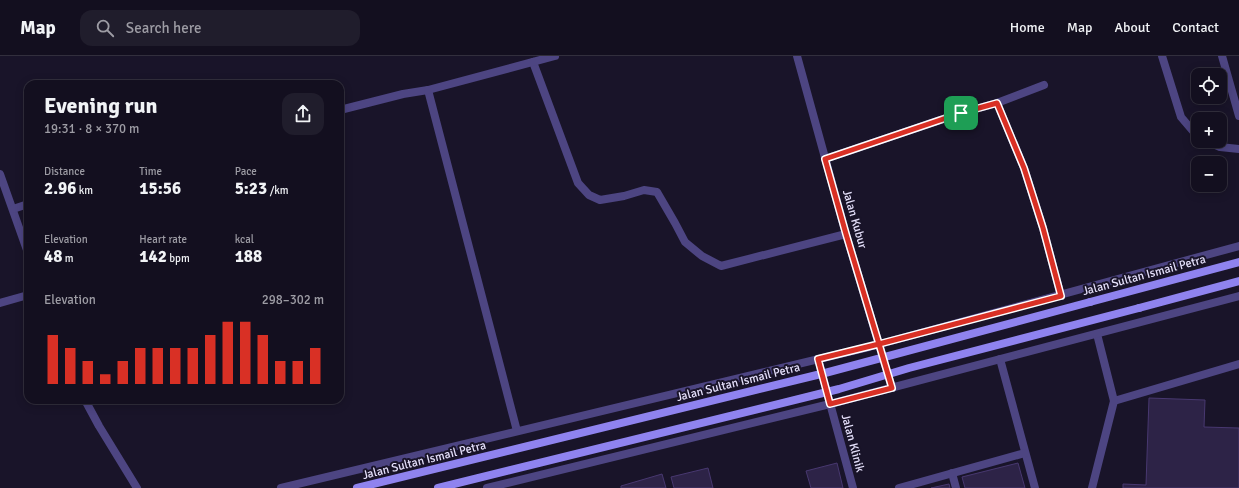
<!DOCTYPE html>
<html lang="en">
<head>
<meta charset="utf-8">
<style>
	:root { --surface:#130f1f; --page:#201d2c; --text:#f1f3f6; --muted:#9d9ca4; --line:#322f3d; --accent:#d93025 }
	body { margin:0; font-family:Signika,sans-serif; background:var(--page); color:var(--text); height:100vh; display:flex; flex-direction:column; font-size:15px; white-space:nowrap }
	* { box-sizing:border-box; margin:0 }
	p { font-size:13px; color:var(--muted) }
	.icon { flex:none; width:22px; height:22px; fill:none; stroke:currentColor; stroke-width:2; stroke-linecap:round; stroke-linejoin:round }
	.map { position:relative; flex:1; overflow:hidden }
	.side { position:absolute; left:24px; top:24px; width:320px; height:324px; display:flex; flex-direction:column; background:var(--surface); border-radius:12px; box-shadow:0 2px 10px #0003,0 0 0 1px var(--line) }
	.side>* { flex:none }
	.buttons { position:absolute; left:1191px; top:12px; display:grid; gap:8px }
	.buttons a { display:grid; place-items:center; width:36px; height:36px; border-radius:8px; background:var(--surface); box-shadow:0 2px 10px #0003,0 0 0 1px var(--line); font-size:20px }
	.pin { position:absolute; display:grid; place-items:center; width:34px; height:34px; color:#fff; margin:-17px; border-radius:8px; box-shadow:0 2px 6px #0006 }
	.round { display:grid; place-items:center; flex:none; width:42px; height:42px; border-radius:12px; background:var(--page) }
	.head { display:flex; align-items:center; justify-content:space-between; height:68px; padding:0 20px }
	h1 { font-size:22px; font-weight:700; line-height:30px }
	.metrics { display:grid; grid-template-columns:repeat(3,1fr); gap:6px; height:68px; padding:4px 20px }
	.metrics div { display:grid; align-content:center }
	.metrics b { font-size:17px; font-weight:700 }
	.metrics small { font-size:11px; font-weight:400 }
	.metrics p { font-size:11px }
	.chart { height:112px; padding:8px 20px }
	.chart p { display:flex; justify-content:space-between }
	.chart svg { width:100%; height:72px; margin-top:4px; stroke:var(--accent); stroke-width:6 }
	header { display:flex; align-items:center; gap:24px; box-sizing:border-box; height:56px; padding:0 20px; background:var(--surface); border-bottom:1px solid var(--line) }
	header strong { font-size:19px }
	nav { display:flex; gap:22px; margin-inline-start:auto; font-size:14px }
	.search { width:280px; height:36px; background:var(--page); display:flex; align-items:center; gap:10px; box-sizing:border-box; padding:0 14px; border-radius:12px; color:var(--muted); font-size:15px }
	.map>svg:first-child { display:block }
</style>
</head>
<body>
<header>
<strong>Map</strong>
<div class="search"><svg class="icon" aria-label="search" viewBox="0 0 24 24"><circle cx="10" cy="10" r="6"/><path d="M15 15l6 6"/></svg>Search here</div>
<nav><a>Home</a><a>Map</a><a>About</a><a>Contact</a></nav>
</header>
<div class="map">
<svg width="1239" height="432" viewBox="0 0 1239 432">
	<rect width="100%" height="100%" fill="#191429"/>
	<!-- building -->
	<g fill="#2d2347" stroke="#483870">
		<path d="M1149 342 1205 344 1204 371 1239 372V432H1123V428L1146 429Z"/>
		<path d="M837 407 843 432H811L806 415Z"/>
		<path d="M1018 407 1025 432H965L962 421Z"/>
		<path d="M708 412 713 432H674L671 421Z"/>
		<path d="M662 418 666 432H621V430Z"/>
		<path d="M949 428 950 432H931Z"/>
	</g>
	<g fill="none" stroke-linecap="round" stroke-linejoin="round">
		<!-- service -->
		<g stroke="#4d4582" stroke-width="8">
			<path d="M1162 0 1181 61 1198 81"/>
			<path d="M1222 0 1239 60"/>
			<path d="M997 47 1024 112 1043 172 1061 240"/>
			<path d="M1207 85 1220 91 1239 93"/>
			<path d="M825 103 961 57 997 47 1044 29"/>
			<path d="M1000 303 1035 432"/>
			<path d="M1114 345 1239 308"/>
			<path d="M952 417 956 432"/>
			<path d="M899 432 1025 397"/>
			<path d="M1092 432 1114 345 1097 278"/>
		</g>
		<!-- minor -->
		<g stroke="#4d4582" stroke-width="8">
			<path d="M797 0 846 178 892 332"/>
			<path d="M533 6 578 127 589 139 600 144 624 140 644 134 657 136 675 167 685 186 702 200 721 210 846 178"/>
			<path d="M428 34 517 375"/>
			<path d="M340 54 403 38 428 34 555 0"/>
			<path d="M0 118 28 197"/>
			<path d="M13 153 28 148"/>
			<path d="M0 247 28 239"/>
			<path d="M818 303 853 432"/>
			<path d="M85 344 99 370 137 432"/>
		</g>
		<!-- tertiary -->
		<g stroke="#4d4582" stroke-width="8">
			<path d="M281 432 869 291 1239 190"/>
			<path d="M487 432 830 348 1239 240"/>
		</g>
		<!-- secondary -->
		<g stroke="#8f83ef" stroke-width="8">
			<path d="M1090 246 1239 206"/>
			<path d="M1139 252 1239 225"/>
		</g>
		<!-- secondary-bridge -->
		<g stroke="#8f83ef" stroke-width="8">
			<path d="M357 432 825 317 1090 246"/>
			<path d="M438 432 839 333 909 312 1139 252"/>
		</g>
	</g>
	<g fill="none" stroke-linecap="round" stroke-linejoin="round">
		<defs>
			<path id="route" d="M961 57 825 103 846 178 879 288 818 303 830 348 892 332 879 288 1061 240 1043 172 1024 112 997 47 961 57"/>
		</defs>
		<!-- route casing -->
		<use href="#route" stroke="#fff" stroke-width="8"/>
		<!-- route -->
		<use href="#route" stroke="#d93025" stroke-width="5"/>
	</g>
	<g text-anchor="middle" stroke-width="4" stroke-linejoin="round" paint-order="stroke">
		<!-- street labels -->
		<g font-size="12" fill="#e5e0fb" stroke="#191429">
			<text transform="translate(855 163) rotate(74)" y="4">Jalan Kubur</text>
			<text transform="translate(1144 219) rotate(-15)" y="4">Jalan Sultan Ismail Petra</text>
			<text transform="translate(738 326) rotate(-14)" y="4">Jalan Sultan Ismail Petra</text>
			<text transform="translate(853 387) rotate(75)" y="4">Jalan Klinik</text>
			<text transform="translate(424 404) rotate(-14)" y="4">Jalan Sultan Ismail Petra</text>
		</g>
	</g>
</svg>
<div class="buttons">
<a><svg class="icon" aria-label="locate" viewBox="0 0 24 24"><circle cx="12" cy="12" r="6"/><path d="M12 2v4M12 18v4M2 12h4M18 12h4"/></svg></a>
<a>+</a>
<a>−</a>
</div>
<div class="pin" style="left:961px;top:57px;background:#1e9e55"><svg class="icon" aria-label="arrive" viewBox="0 0 24 24"><path d="M6 21V4h12l-3 4 3 4H6"/></svg></div>
<section class="side">
<div class="head"><div><h1>Evening run</h1><p>19:31 · 8 × 370 m</p></div><a class="round"><svg class="icon" aria-label="share" viewBox="0 0 24 24"><path d="M12 15V3M7 8l5-5 5 5M5 13v7h14v-7"/></svg></a></div>
<div class="metrics">
<div><p>Distance</p><b>2.96<small> km</small></b></div>
<div><p>Time</p><b>15:56</b></div>
<div><p>Pace</p><b>5:23<small> /km</small></b></div>
</div>
<div class="metrics">
<div><p>Elevation</p><b>48<small> m</small></b></div>
<div><p>Heart rate</p><b>142<small> bpm</small></b></div>
<div><p>kcal</p><b>188</b></div>
</div>
<div class="chart"><p><span>Elevation</span>298–302 m</p>
<svg viewBox="0 0 160 44" preserveAspectRatio="none"><path d="M5 44V14M15 44V22M25 44V30M35 44V38M45 44V30M55 44V22M65 44V22M75 44V22M85 44V22M95 44V14M105 44V6M115 44V6M125 44V14M135 44V30M145 44V30M155 44V22"/></svg>
</div>
</section>
</div>
</body>
</html>
